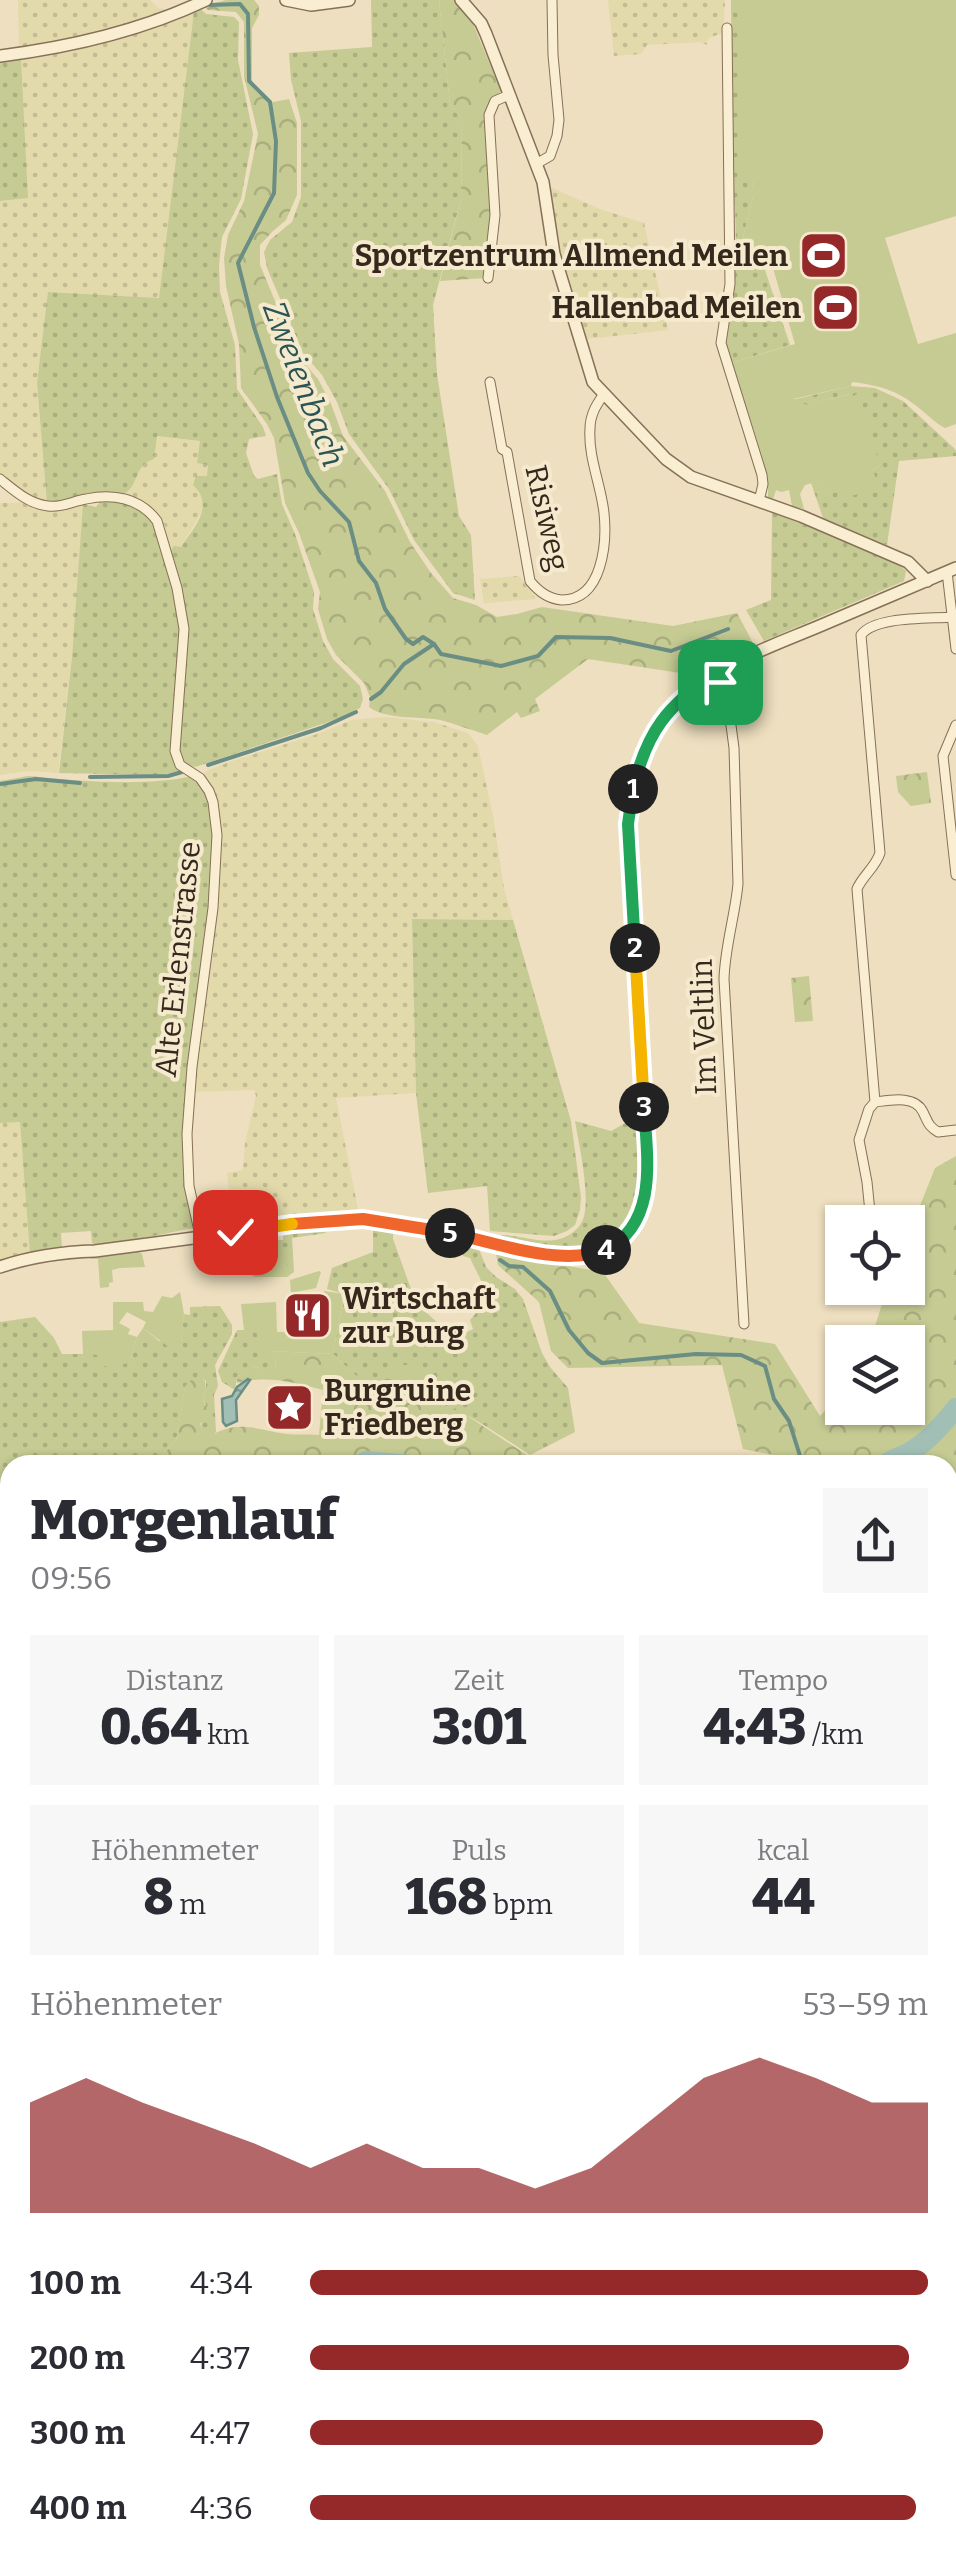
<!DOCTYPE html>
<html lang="de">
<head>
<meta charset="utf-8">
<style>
	:root { --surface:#fff; --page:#f7f7f7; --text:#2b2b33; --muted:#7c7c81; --accent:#952829 }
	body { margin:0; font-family:Bitter,serif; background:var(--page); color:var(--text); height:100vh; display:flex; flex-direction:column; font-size:38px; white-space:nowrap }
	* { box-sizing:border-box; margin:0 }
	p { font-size:32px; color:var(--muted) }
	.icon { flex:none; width:55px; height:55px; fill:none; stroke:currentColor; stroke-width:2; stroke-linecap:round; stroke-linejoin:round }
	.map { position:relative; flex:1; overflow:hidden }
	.side { position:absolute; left:0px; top:1455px; width:958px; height:1110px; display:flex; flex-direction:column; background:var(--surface); border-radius:30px 30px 0 0; box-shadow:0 2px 8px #0004 }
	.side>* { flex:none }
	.controls { position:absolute; left:825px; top:1205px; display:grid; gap:20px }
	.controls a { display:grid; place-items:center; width:100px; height:100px; border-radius:0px; background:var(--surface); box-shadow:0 2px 8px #0004; font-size:50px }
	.pin { position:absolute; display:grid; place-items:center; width:85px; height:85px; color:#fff; margin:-42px; border-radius:20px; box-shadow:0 5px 15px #0006 }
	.km { position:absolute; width:50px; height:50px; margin:-25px; border-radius:50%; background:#222; color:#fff; font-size:28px; line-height:50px; text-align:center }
	.round { display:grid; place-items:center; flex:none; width:105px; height:105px; border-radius:0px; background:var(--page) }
	.headline { display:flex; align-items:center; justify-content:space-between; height:170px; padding:0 30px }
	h1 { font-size:55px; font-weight:800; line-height:75px }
	.figures { display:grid; grid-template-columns:repeat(3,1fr); gap:15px; height:170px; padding:10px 30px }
	.figures div { display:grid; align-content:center; border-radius:0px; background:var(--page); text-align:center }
	.figures b { font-size:50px; font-weight:800 }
	.figures small { font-size:28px; font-weight:400 }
	.figures p { font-size:28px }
	.chart { height:280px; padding:20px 30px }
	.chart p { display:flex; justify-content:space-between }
	.chart svg { width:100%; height:180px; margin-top:10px; fill:var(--accent); opacity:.7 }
	ul { padding:0 30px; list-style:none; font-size:32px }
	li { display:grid; grid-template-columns:160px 120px 1fr; align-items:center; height:75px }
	li i { height:25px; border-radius:12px; background:var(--accent) }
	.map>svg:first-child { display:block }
</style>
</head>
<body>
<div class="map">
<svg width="956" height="2565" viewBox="0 0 956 2565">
	<defs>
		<pattern id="farmland-dots" width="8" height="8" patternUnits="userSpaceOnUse" patternTransform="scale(2.5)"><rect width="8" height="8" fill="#e3daac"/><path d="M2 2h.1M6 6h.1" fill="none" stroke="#c3bb93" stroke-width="1.8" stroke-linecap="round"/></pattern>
		<pattern id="grass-dots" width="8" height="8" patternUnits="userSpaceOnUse" patternTransform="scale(2.5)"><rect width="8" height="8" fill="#c5cb93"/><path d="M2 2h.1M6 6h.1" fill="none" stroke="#aaae7e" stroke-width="1.8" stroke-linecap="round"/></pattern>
		<pattern id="forest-crowns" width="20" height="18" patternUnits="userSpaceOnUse" patternTransform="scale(2.5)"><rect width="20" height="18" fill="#c5cb93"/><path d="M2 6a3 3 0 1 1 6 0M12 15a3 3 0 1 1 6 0" fill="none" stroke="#aaae7e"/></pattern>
		<pattern id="water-ripples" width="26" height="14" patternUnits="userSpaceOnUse" patternTransform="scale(2.5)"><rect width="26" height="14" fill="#a2bfb6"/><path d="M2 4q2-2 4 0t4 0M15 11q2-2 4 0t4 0" fill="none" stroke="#859b93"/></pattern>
	</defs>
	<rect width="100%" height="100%" fill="#eddfbf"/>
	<!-- farmland -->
	<g fill="url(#farmland-dots)">
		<path d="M18 0H150L158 8 170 10 122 28 19 49Z"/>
		<path d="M608 0H725L723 33 711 37 707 40V45L701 42 647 45 641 54 614 56Z"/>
		<path d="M194 11 159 298 49 292 37 383 47 504 36 500 0 476V201L28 198 21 58 63 53 108 41Z"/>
		<path d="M550 187 600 209 644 223 668 330 587 339 561 251Z"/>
		<path d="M156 436 200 441 198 463 208 464 207 477 196 476V487L204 502 203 510 181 547 170 552 165 526 159 519 122 495 142 466 149 461Z"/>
		<path d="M84 501 72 657 58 773 28 771 0 775V503Z"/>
		<path d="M519 576 536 599 484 603 480 579Z"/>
		<path d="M385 717 434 722 468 733 478 746 493 816 504 888 513 920 412 919 416 1093 336 1098 359 1214 298 1217 233 1226 227 1173 243 1170 245 1143 256 1096 254 1090 192 1092 200 776 208 770 232 761 317 734 352 720Z"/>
		<path d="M20 1121 30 1254 0 1264V1123Z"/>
		<path d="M956 1623V1861L948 1865V1628Z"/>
		<path d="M0 1885 10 1893V2045L0 2035Z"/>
		<path d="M0 2085 10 2103V2323L0 2310Z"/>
		<path d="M92 2555H458L459 2565H83Z"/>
	</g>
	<!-- grass -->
	<g fill="url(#grass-dots)">
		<path d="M371 0H439L450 104 462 119 461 199 433 305 437 374 459 516 471 535 475 600 453 593 414 540 389 489 349 434 337 402 322 375 303 353 267 268 264 252 270 240 292 222 301 197V121L291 80 289 53 372 47Z"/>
		<path d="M731 0H738V176L753 177 754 192 740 250 736 248 735 206 732 205Z"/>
		<path d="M200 8 206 14 234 17 239 22 238 60 253 134 241 199 222 237 219 265 220 292 235 345 237 389 263 427 266 436 249 439 246 453 254 476 258 479 277 474 282 504 295 534 314 592 313 609 323 641 333 659 360 686 363 699 360 708 340 718 195 767 182 762 177 751 185 643 170 552 174 546 181 547C195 526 215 506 193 485L196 476H207L208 465 197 463 200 441 157 436 154 459C132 466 140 487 122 495L47 504 37 383 48 292 159 298 194 11Z"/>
		<path d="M21 58 28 198 0 201V61Z"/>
		<path d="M734 251 758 261 764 267 790 345 731 363 724 333 734 289Z"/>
		<path d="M851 386 875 388 903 401 956 450V456L899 461 887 545 823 518 811 483 819 481 817 492 845 487 880 466 850 394 812 403 810 407 792 400Z"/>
		<path d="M102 499C124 502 141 505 155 525L175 589 182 630 173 751 182 770 162 775 59 773 72 657 83 504 96 507Z"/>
		<path d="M772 512 896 562 906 571 904 581 764 641 746 610 771 600Z"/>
		<path d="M28 776C80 781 143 787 193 776L210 800 215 838 186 1187 193 1228 100 1247 92 1243 91 1231 61 1233 62 1248 30 1254 20 1122 0 1123V781Z"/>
		<path d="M412 919 513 920 571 1121 581 1197 580 1210 575 1225 567 1231 554 1236 490 1231 487 1186 428 1193 416 1093Z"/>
		<path d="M638 1116C642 1172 649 1253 568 1250 542 1249 517 1241 492 1236 513 1232 534 1243 555 1240 568 1238 581 1229 584 1216 590 1194 579 1144 575 1121L611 1131Z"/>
		<path d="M317 1228H324L326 1233 292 1238 294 1272 287 1277 286 1253 244 1259V1261L243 1259 240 1239 271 1234 272 1240H283V1232Z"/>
		<path d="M373 1229 393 1230V1239L416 1303 441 1326 456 1323 463 1334 473 1329 470 1320C494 1295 483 1286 470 1258L463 1256 458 1244 479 1249 486 1267 496 1277 515 1289 523 1299 542 1353 550 1367 568 1388 575 1432 530 1455C489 1429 448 1395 397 1398L393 1391 370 1384 357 1377 333 1354 344 1294 327 1289 332 1268 373 1252Z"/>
		<path d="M220 1306 232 1325V1334L215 1365 218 1386 214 1395 216 1432 207 1439C198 1426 201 1419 206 1405L203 1399 206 1389V1381L202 1378 185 1387 176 1441 153 1465H10V1525L0 1523V1322L35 1317 54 1338 62 1354H99L130 1363 137 1337 143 1328 159 1341 181 1342 184 1314 190 1315V1307Z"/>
		<path d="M237 1330H256L276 1361 275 1371 254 1367 237 1377 235 1390 222 1382 218 1371Z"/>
		<path d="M956 1525V1610L948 1614V1530Z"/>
		<path d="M10 1609V1761L0 1768V1611Z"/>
		<path d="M0 1776 10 1782V1840L0 1820Z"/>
		<path d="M0 1838 10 1859V1893L0 1885Z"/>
		<path d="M956 1871V2059L948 2070V1876Z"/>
		<path d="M956 2076V2325L948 2338V2087Z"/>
		<path d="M956 2346V2460L948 2474V2360Z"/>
		<path d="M948 2554H956V2565H899L906 2555Z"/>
		<path d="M526 2555H809L802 2565H540Z"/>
		<path d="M826 2555H903L895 2565H819Z"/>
	</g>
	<!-- forest -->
	<g fill="url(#forest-crowns)">
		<path d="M226 0H254L259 6V15L252 28V82L268 103 289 99 297 123V195L286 220 272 232 260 245V265L298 356 318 379 331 404 343 436 385 491 410 542 431 573 453 598 476 605 497 617 517 614 542 607 673 626 737 613 753 643 687 674 588 659 535 699 540 711 521 718 517 712 487 735C471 730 456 724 440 720 418 716 387 720 369 707L370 697 364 683 336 655 327 639 318 609 320 592 299 533 285 503 274 438 267 424 241 388 239 344 226 286 224 258 228 235 244 201 258 134 244 76V22L236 12 208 10 204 6Z"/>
		<path d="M439 0H470L471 19 501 91 488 105 487 112 491 216 485 278 440 281 461 199 462 119 450 104Z"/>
		<path d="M927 772 931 803 911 806 898 792 896 776Z"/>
		<path d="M809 976 813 1021 795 1022 791 978Z"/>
		<path d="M956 1156V1525L948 1530V1465H765L773 1455 743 1449 722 1365 568 1368 551 1351 539 1302 498 1265 496 1254 603 1272 639 1323 775 1344 820 1416 842 1392V1408H908V1342H870L887 1288H908V1236L935 1168Z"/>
		<path d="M269 1351 333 1354C348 1368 360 1383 380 1386L396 1364 414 1365 418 1374 415 1382 393 1390 397 1398 413 1397 457 1409 542 1465H153L176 1441 185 1386 194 1378H202L205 1381 206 1389 203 1399 208 1412 200 1424 207 1438C237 1419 253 1429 286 1434 296 1435 308 1434 319 1435L323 1390C293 1382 267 1375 237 1383V1377L253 1367 275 1370 276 1361Z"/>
		<path d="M0 1523 10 1525V1609L0 1611Z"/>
	</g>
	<!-- garden -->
	<g fill="#c5cb93">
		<path d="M738 0H956V216L885 238 918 344 956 333V424L945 428C935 423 928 415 919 408 899 391 878 385 852 382L851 386 793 399 810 406 811 403 851 394 852 397 858 393 880 466 873 470 879 488 848 497 845 488 817 492 814 484 819 481 805 485 800 494 804 509 792 506 789 490 781 492 776 490 773 499 768 497V481L731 363 795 344 773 268 764 257 761 259 740 250 754 192 753 178 738 177Z"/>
		<path d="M138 1251 142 1254 145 1267 120 1268 112 1270 113 1282 109 1283V1287L100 1288 98 1259H91L90 1256 120 1255V1253Z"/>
		<path d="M287 1252V1277H255L246 1272 244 1259Z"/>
		<path d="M319 1271 321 1272 316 1288 291 1293 290 1280Z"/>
		<path d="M324 1291 344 1294 333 1354 269 1351 260 1353 256 1330H244L241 1304 276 1302 277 1332H291L292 1329 316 1334 321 1318Z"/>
		<path d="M180 1292 184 1314 181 1343 170 1348 143 1328 146 1322 127 1312 119 1323 130 1329 128 1334 137 1337 130 1363 100 1367 99 1355 83 1354 82 1331 113 1330V1302H143L144 1311 153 1312 162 1296 172 1298Z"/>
	</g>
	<!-- water -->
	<path fill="url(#water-ripples)" stroke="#6a8d84" stroke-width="2.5" d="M248 1379 250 1380 236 1400 237 1421 226 1426 223 1422 222 1399 232 1396 237 1387Z"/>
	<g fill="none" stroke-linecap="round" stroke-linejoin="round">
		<!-- stream -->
		<g stroke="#6a8d84" stroke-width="4">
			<path d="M210 5 240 4 248 14 249 81 270 102 276 141 274 193 238 263 254 327 277 397 308 473 320 491 349 522 359 561 376 583 385 609 406 639 413 644 423 637 434 644 441 654 501 666 538 656 556 637 610 638 671 651 728 629"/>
			<path d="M371 699 381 692 404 664 434 644"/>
			<path d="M208 765 321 728 356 712"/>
			<path d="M90 777 168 776 182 772"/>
			<path d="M0 784 36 779 80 783"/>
			<path d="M500 1260 509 1266 523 1267 550 1291 569 1330 588 1353 602 1363 696 1354 741 1355 765 1366 774 1399 789 1421 801 1459 807 1465"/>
		</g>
		<!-- river -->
		<g stroke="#a2bfb6" stroke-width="20">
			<path d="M360 1465 366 1461 409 1465"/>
			<path d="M884 1465C892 1459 898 1458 906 1454 926 1444 942 1425 956 1408"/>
			<path d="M0 1571 10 1573"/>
		</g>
		<defs>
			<g id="minor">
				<path d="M727 28 730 284 721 343 762 475 763 484 759 501"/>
				<path d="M536 164 550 156 557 136 559 120 553 55 552 0"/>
				<path d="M488 278 495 215 489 115 495 101 509 95"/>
				<path d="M490 382 502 449 507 452 530 581C538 591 548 599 562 600 603 600 607 542 604 513 601 485 588 457 590 429 590 415 596 405 604 394"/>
				<path d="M0 479C15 491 29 504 48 506 62 508 73 501 86 499 113 493 140 498 157 521L177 588 184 629 175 751 180 765 200 778 209 791 213 802 217 835 213 908 192 1067 187 1134 189 1186 200 1235"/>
				<path d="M947 572 956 649"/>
				<path d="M715 672 728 703 734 748 738 884C735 916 725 946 724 979L744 1324"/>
				<path d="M956 725 943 756 956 875"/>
				<path d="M875 1102C891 1100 915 1095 923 1112 928 1122 928 1126 938 1132L956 1130"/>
				<path d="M871 1222 867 1182 859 1140 869 1109 875 1102 857 889C863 875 875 868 880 853L861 635C875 616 928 619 953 617"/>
				<path d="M0 1773 10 1779"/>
				<path d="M517 2555 531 2565"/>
			</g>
			<g id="tertiary">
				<path d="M286 0 311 5 349 0"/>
				<path d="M461 0 481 23 486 34 543 182 554 254 593 382 666 459 691 477 801 516 908 562 927 581"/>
				<path d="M0 56C71 47 141 31 206 0"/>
				<path d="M0 1267C32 1256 62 1252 95 1251L330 1220C372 1219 412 1225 452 1233 502 1243 606 1285 637 1222 645 1206 646 1187 647 1169L628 824C632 789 637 751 659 722 698 670 763 650 822 625 867 606 911 587 956 568"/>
				<path d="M948 1619 956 1615"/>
				<path d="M0 1828 10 1848"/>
				<path d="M0 2065H10"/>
			</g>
		</defs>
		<!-- minor casing -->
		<use href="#minor" stroke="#867057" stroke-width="11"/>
		<!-- tertiary casing -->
		<use href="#tertiary" stroke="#867057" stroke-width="14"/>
		<!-- minor -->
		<use href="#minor" stroke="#f9edd2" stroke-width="9"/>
		<!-- tertiary -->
		<use href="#tertiary" stroke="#f9edd2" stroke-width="11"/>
	</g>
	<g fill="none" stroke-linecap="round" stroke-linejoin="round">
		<defs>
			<path id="split-1" d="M633 789C647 731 667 706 716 672L720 682"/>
			<path id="split-2" d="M633 789 628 824 635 948"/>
			<path id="split-3" d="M635 948 644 1107"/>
			<path id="split-4" d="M606 1250C659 1222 647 1157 644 1107"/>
			<path id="split-5" d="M450 1233C497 1243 559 1267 606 1250"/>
			<path id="split-6" d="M292 1224 363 1219 450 1233"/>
			<path id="split-7" d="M235 1232 292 1224"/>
		</defs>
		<!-- split-1 casing -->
		<use href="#split-1" stroke="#fff" stroke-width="20"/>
		<!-- split-2 casing -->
		<use href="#split-2" stroke="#fff" stroke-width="20"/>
		<!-- split-3 casing -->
		<use href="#split-3" stroke="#fff" stroke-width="20"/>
		<!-- split-4 casing -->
		<use href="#split-4" stroke="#fff" stroke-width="20"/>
		<!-- split-5 casing -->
		<use href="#split-5" stroke="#fff" stroke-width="20"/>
		<!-- split-6 casing -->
		<use href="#split-6" stroke="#fff" stroke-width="20"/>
		<!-- split-7 casing -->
		<use href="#split-7" stroke="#fff" stroke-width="20"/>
		<!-- split-1 -->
		<use href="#split-1" stroke="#22a559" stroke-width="12"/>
		<!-- split-2 -->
		<use href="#split-2" stroke="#22a559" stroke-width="12"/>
		<!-- split-3 -->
		<use href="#split-3" stroke="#f5b400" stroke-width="12"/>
		<!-- split-4 -->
		<use href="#split-4" stroke="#22a559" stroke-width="12"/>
		<!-- split-5 -->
		<use href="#split-5" stroke="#f0652b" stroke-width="12"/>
		<!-- split-6 -->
		<use href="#split-6" stroke="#f0652b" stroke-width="12"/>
		<!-- split-7 -->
		<use href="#split-7" stroke="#f5b400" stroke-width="12"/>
	</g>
	<!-- icons -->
	<defs>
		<symbol id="stadium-square" viewBox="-11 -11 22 22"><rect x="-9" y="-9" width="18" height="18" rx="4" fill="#952829" stroke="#f5e9ce"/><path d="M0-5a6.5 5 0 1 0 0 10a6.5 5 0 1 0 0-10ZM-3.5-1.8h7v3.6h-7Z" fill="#fff"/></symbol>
		<symbol id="restaurant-square" viewBox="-11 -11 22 22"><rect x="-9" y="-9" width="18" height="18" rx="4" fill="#952829" stroke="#f5e9ce"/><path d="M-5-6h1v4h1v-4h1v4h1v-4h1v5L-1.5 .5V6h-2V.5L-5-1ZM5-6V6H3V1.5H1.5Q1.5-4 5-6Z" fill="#fff"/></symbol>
		<symbol id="sight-square" viewBox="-11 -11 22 22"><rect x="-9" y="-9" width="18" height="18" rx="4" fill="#952829" stroke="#f5e9ce"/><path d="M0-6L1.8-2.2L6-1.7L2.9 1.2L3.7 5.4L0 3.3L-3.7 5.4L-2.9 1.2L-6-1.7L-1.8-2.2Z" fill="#fff"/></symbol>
	</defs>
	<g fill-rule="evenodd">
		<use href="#stadium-square" x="796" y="228" width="55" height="55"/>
		<use href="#stadium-square" x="808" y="280" width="55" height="55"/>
		<use href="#restaurant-square" x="280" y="1288" width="55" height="55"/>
		<use href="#sight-square" x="262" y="1380" width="55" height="55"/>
	</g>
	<g text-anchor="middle" stroke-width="8" stroke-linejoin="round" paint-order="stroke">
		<!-- poi labels -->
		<g font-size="30" font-weight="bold" fill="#35281c" stroke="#f5e9ce" text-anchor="end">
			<text x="788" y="266">Sportzentrum Allmend Meilen</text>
			<text x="801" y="318">Hallenbad Meilen</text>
			<text x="342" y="1309" text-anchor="start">Wirtschaft<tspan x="342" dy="34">zur Burg</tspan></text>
			<text x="324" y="1401" text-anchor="start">Burgruine<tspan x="324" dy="34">Friedberg</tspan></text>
		</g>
		<!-- street labels -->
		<g font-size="30" fill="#35281c" stroke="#f5e9ce">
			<text transform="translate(547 518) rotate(77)" y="10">Risiweg</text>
			<text transform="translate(178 959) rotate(-84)" y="10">Alte Erlenstrasse</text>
			<text transform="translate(704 1027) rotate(-92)" y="10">Im Veltlin</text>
		</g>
		<!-- water labels -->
		<g font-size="32" font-style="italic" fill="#2b5552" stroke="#f5e9ce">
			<text transform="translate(304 384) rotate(69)" y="11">Zweienbach</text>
		</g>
	</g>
</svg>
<div class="controls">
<a><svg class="icon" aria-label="locate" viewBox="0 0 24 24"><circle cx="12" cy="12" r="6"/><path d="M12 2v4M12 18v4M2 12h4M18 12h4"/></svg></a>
<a><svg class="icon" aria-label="layers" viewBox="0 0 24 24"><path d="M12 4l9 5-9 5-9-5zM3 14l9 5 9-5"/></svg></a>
</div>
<div class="pin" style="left:720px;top:682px;background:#1e9e55"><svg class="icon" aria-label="arrive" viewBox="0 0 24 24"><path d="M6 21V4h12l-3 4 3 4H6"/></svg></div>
<div class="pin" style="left:235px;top:1232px;background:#d93025"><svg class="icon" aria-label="check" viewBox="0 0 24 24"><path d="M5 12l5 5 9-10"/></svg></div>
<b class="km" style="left:633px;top:789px">1</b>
<b class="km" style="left:635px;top:948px">2</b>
<b class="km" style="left:644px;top:1107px">3</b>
<b class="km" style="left:606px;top:1250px">4</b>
<b class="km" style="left:450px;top:1233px">5</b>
<section class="side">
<div class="headline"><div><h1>Morgenlauf</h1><p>09:56</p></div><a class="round"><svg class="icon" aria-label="share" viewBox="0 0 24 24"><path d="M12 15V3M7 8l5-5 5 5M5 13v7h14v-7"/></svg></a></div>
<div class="figures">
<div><p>Distanz</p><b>0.64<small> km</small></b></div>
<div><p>Zeit</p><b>3:01</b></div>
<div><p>Tempo</p><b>4:43<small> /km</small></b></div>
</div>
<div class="figures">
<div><p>Höhenmeter</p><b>8<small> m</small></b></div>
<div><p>Puls</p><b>168<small> bpm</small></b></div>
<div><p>kcal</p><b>44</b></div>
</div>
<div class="chart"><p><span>Höhenmeter</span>53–59 m</p>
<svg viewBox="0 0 160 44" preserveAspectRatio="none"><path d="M0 44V17L10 11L20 17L30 22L40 27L50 33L60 27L70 33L80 33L90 38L100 33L110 22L120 11L130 6L140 11L150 17L160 17V44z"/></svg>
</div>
<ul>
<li><b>100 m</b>4:34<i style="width:100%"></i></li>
<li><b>200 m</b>4:37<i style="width:97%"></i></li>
<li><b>300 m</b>4:47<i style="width:83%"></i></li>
<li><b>400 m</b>4:36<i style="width:98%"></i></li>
</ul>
</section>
</div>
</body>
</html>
